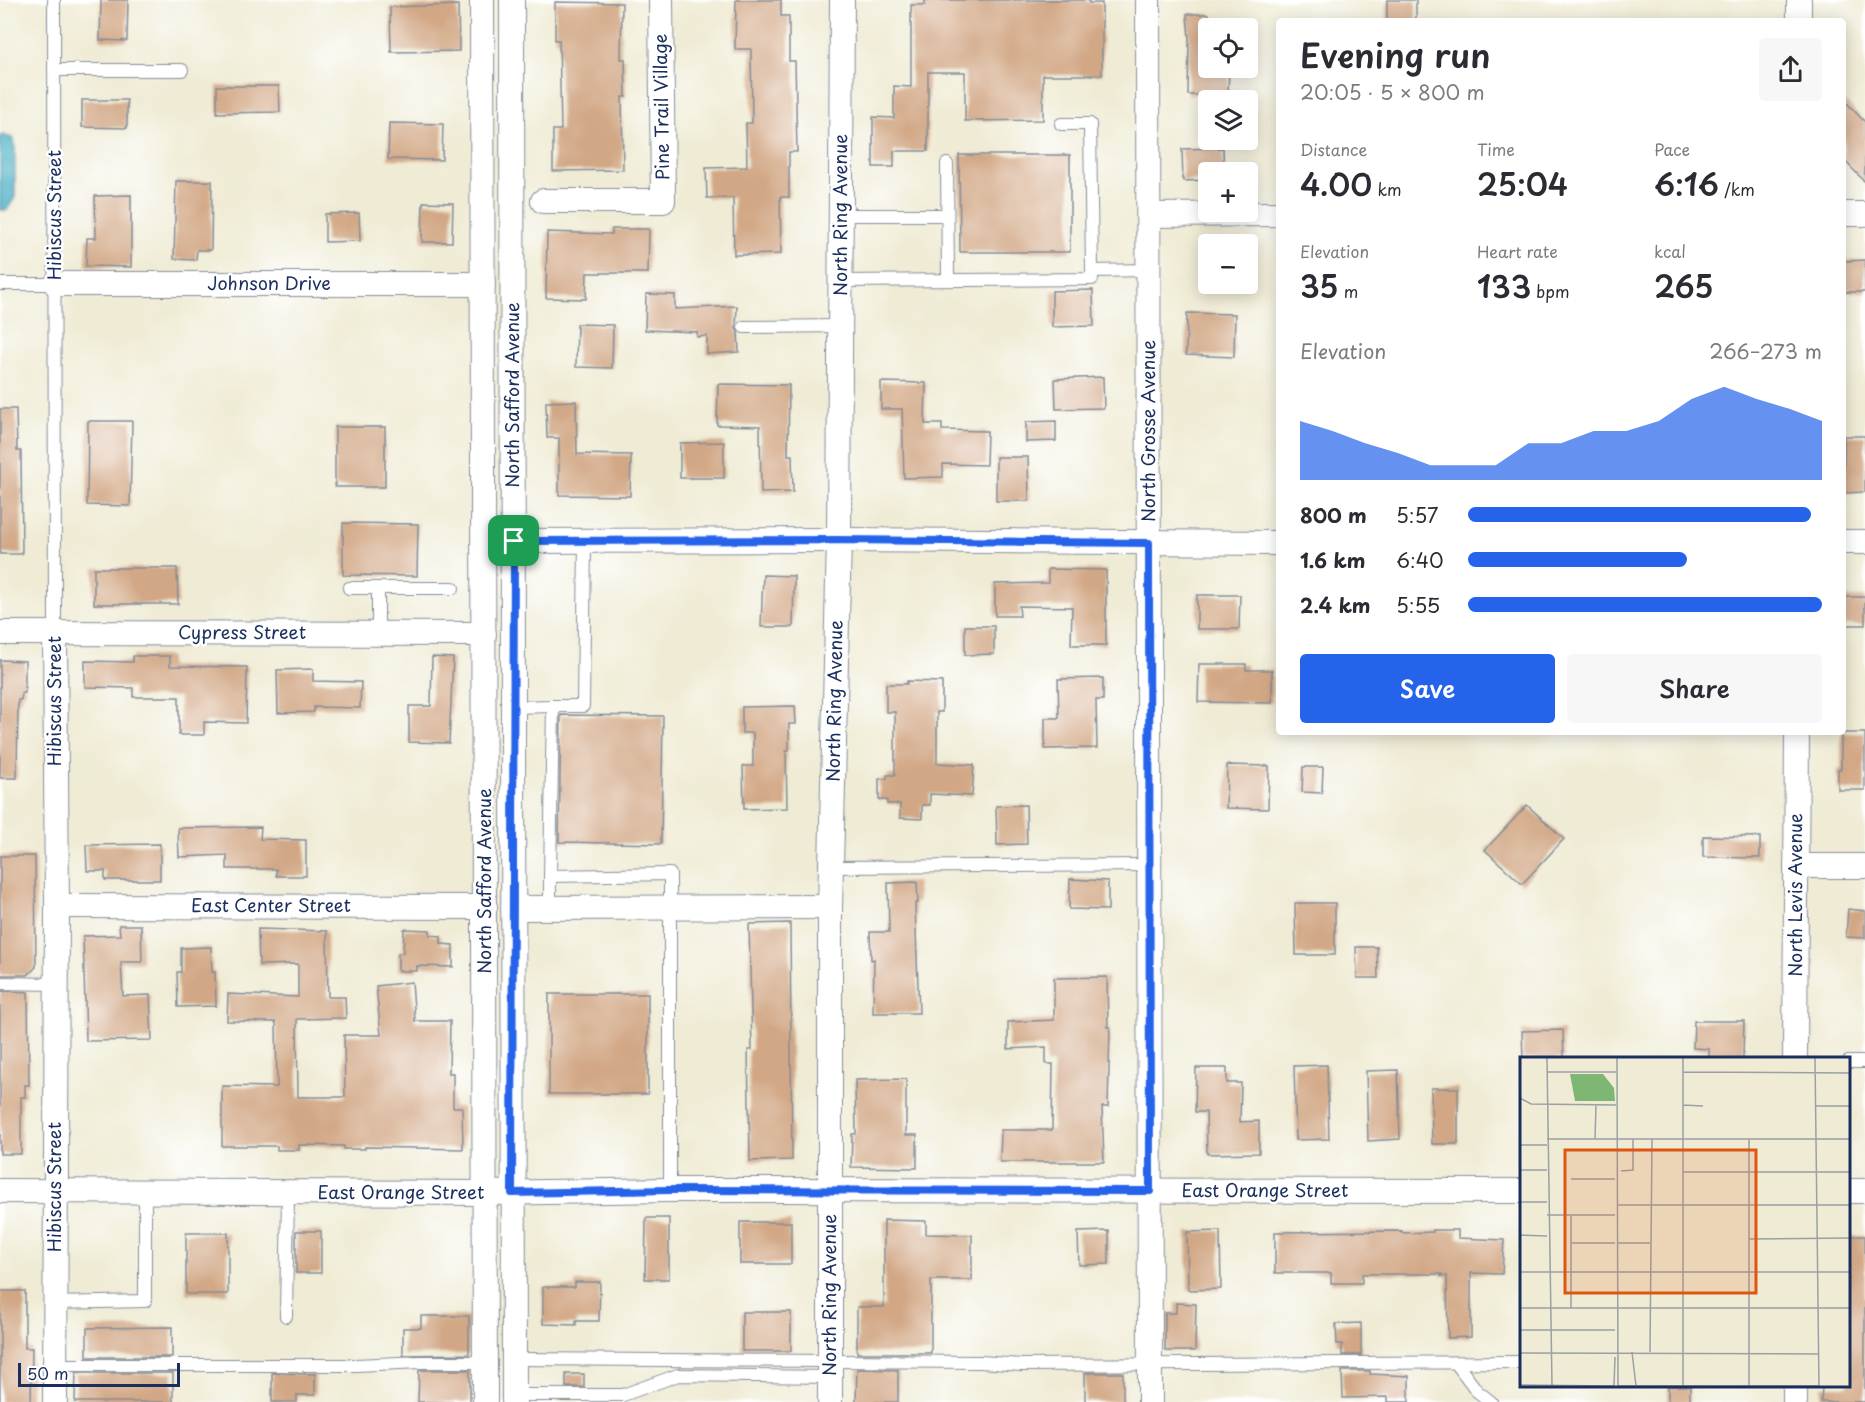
<!DOCTYPE html>
<html lang="en">
<head>
<meta charset="utf-8">
<style>
	:root { --surface:#fff; --page:#f7f7f7; --text:#2b2b33; --muted:#7c7c81; --accent:#2563eb }
	body { margin:0; font-family:"Playpen Sans",sans-serif; background:var(--page); color:var(--text); height:100vh; display:flex; flex-direction:column; font-size:22px; white-space:nowrap }
	* { box-sizing:border-box; margin:0 }
	p { font-size:20px; color:var(--muted) }
	.icon { flex:none; width:33px; height:33px; fill:none; stroke:currentColor; stroke-width:2; stroke-linecap:round; stroke-linejoin:round }
	.map { position:relative; flex:1; overflow:hidden }
	.drawer { position:absolute; left:1276px; top:18px; width:570px; height:717px; display:flex; flex-direction:column; background:var(--surface); border-radius:6px; box-shadow:0 3px 15px #0003 }
	.drawer>* { flex:none }
	.fabs { position:absolute; left:1198px; top:18px; display:grid; gap:12px }
	.fabs a { display:grid; place-items:center; width:60px; height:60px; border-radius:6px; background:var(--surface); box-shadow:0 3px 15px #0003; font-size:30px }
	.scale { position:absolute; left:18px; bottom:15px; width:162px; box-sizing:border-box; padding-left:6px; border:3px solid #1b2f5e; border-top:0; font-size:16px; line-height:21px; white-space:nowrap; color:#1b2f5e; -webkit-text-stroke:4px #fff; paint-order:stroke }
	.pin { position:absolute; display:grid; place-items:center; width:51px; height:51px; color:#fff; margin:-26px; border-radius:12px; box-shadow:0 3px 9px #0006 }
	.round { display:grid; place-items:center; flex:none; width:63px; height:63px; border-radius:6px; background:var(--page) }
	.overview { display:flex; align-items:center; justify-content:space-between; height:102px; padding:0 24px }
	h1 { font-size:33px; font-weight:600; line-height:45px }
	.figures { display:grid; grid-template-columns:repeat(3,1fr); gap:9px; height:102px; padding:6px 24px }
	.figures div { display:grid; align-content:center }
	.figures b { font-size:30px; font-weight:600 }
	.figures small { font-size:16px; font-weight:400 }
	.figures p { font-size:16px }
	.chart { height:168px; padding:12px 24px }
	.chart p { display:flex; justify-content:space-between }
	.chart svg { width:100%; height:108px; margin-top:6px; fill:var(--accent); opacity:.7 }
	.action { display:flex; gap:12px; margin-top:auto; padding:12px 24px }
	.action a { flex:1; height:69px; border-radius:6px; background:var(--accent); color:#fff; font-size:24px; font-weight:600; line-height:69px; text-align:center }
	.action a+a { background:var(--page); color:var(--text) }
	ul { padding:0 24px; list-style:none; font-size:20px }
	li { display:grid; grid-template-columns:96px 72px 1fr; align-items:center; height:45px }
	li i { height:15px; border-radius:8px; background:var(--accent) }
	.map>svg:first-child { display:block }
</style>
</head>
<body>
<div class="map">
<svg width="1865" height="1402" viewBox="0 0 1865 1402">
	<rect width="100%" height="100%" fill="#fff"/>
	<filter id="ink" filterUnits="userSpaceOnUse"><feTurbulence type="fractalNoise" baseFrequency=".0167" numOctaves="2"/><feDisplacementMap in="SourceGraphic" scale="12" xChannelSelector="R" yChannelSelector="G"/><feConvolveMatrix kernelMatrix="1 2 1 2 8 2 1 2 1" color-interpolation-filters="sRGB"/></filter>
	<filter id="wash" filterUnits="userSpaceOnUse"><feTurbulence type="fractalNoise" baseFrequency=".008" numOctaves="4" result="noise"/><feDisplacementMap in="SourceGraphic" scale="24" xChannelSelector="R" yChannelSelector="G"/><feGaussianBlur stdDeviation="1.35" result="paint"/><feColorMatrix in="noise" values="0 0 0 0 0 0 0 0 0 0 0 0 0 0 0 0 0 1.4 0 .05"/><feComposite in="paint" operator="in"/></filter>
	<g filter="url(#wash)">
		<rect width="100%" height="100%" fill="#efebd4"/>
		<!-- water -->
		<path fill="#44aec3" stroke="#306e90" stroke-width="1.5" d="M3 135 12 138 15 144V197L7 210H0V136Z"/>
		<g id="blocks">
			<!-- building -->
			<g fill="#d2a785">
				<path d="M101 0H128L127 41 100 40Z"/>
				<path d="M736 0H781V16H789V61H795L797 152H789V197H780L781 254 734 255 733 198H707L706 168 747 167 746 123H752L751 49H735Z"/>
				<path d="M925 0H1089V3H1102V75H1043V120L965 121V72H928V151H894V167H873V117L894 118V86L911 87V5H925Z"/>
				<rect x="1387" y="0" width="29" height="21"/>
				<path d="M555 2 622 3 621 59H625L626 97H622L623 170 553 171V130H561L559 40H555Z"/>
				<path d="M458 5 459 51 391 52 390 7Z"/>
				<path d="M1187 14H1209V68H1229L1228 95H1188L1189 39Z"/>
				<path d="M217 86H279L280 112 217 113Z"/>
				<path d="M82 100H127V128L82 127Z"/>
				<path d="M1844 100 1865 122V182L1844 160Z"/>
				<path d="M389 123 443 124 442 160 388 159Z"/>
				<path d="M1223 148 1224 172H1209V180L1183 181 1182 149Z"/>
				<path d="M959 155H1070V252H960Z"/>
				<path d="M176 181H212L211 250H197L196 260 174 259Z"/>
				<path d="M131 195V267L86 266 87 238H96L95 196Z"/>
				<path d="M423 202 453 203 452 242H422Z"/>
				<path d="M359 213 360 241 325 242V214Z"/>
				<path d="M612 229H649L648 273H587L586 299 546 298 547 232 612 234Z"/>
				<path d="M1865 260V292H1844V261Z"/>
				<path d="M1093 290 1094 326 1052 327V291Z"/>
				<path d="M646 294 675 295V309L737 306 736 328 738 332 739 352 707 354V336L697 337V332L645 330Z"/>
				<path d="M1187 313 1235 314 1234 357 1186 355Z"/>
				<path d="M577 324 613 325 612 368 576 367Z"/>
				<path d="M1103 377 1104 408 1056 409 1055 379Z"/>
				<path d="M881 382 926 383 925 424H942V430L987 431 986 465 943 464V477L904 478 902 409H881Z"/>
				<path d="M718 384 789 385 788 455H792L793 492 761 493 760 426 717 425Z"/>
				<path d="M576 401 577 454 631 455 630 496 559 495V438H547L546 402Z"/>
				<path d="M0 409H16L17 451H21L22 554H0Z"/>
				<path d="M88 421H132L130 506 87 505Z"/>
				<path d="M1056 421V441L1026 442V422Z"/>
				<rect x="335" y="427" width="50" height="60"/>
				<path d="M1844 436H1865V492L1844 493Z"/>
				<path d="M724 442V478H680V443Z"/>
				<path d="M996 457H1028L1029 501H996Z"/>
				<path d="M343 523 418 524 417 576 343 575Z"/>
				<path d="M94 568H177L178 604H94Z"/>
				<path d="M1048 569 1106 570V645H1071L1072 607 1019 606 1020 616H995V584L1048 583Z"/>
				<path d="M763 575 794 576 793 627H761Z"/>
				<path d="M1197 595H1240L1239 629H1197Z"/>
				<rect x="1844" y="597" width="21" height="28"/>
				<path d="M965 626H994V654L965 655Z"/>
				<path d="M133 656H170V666L247 667 246 723 204 722V735H179V697H133V688L85 687V661L133 662Z"/>
				<path d="M432 657 453 658 449 743 409 742V706H431Z"/>
				<path d="M0 660 25 661V693H22L21 700H18L17 778H0Z"/>
				<path d="M1199 664H1246V670H1272V703L1198 702Z"/>
				<path d="M313 669V681L361 682 360 708 314 707V712L278 713 277 670Z"/>
				<path d="M1103 678V700H1096L1097 748 1045 749V718H1059L1058 679Z"/>
				<path d="M907 681 942 682V712H937V763L974 765 972 796 930 794V805H922V819L900 818V804H887V800H879V779H887V775H895V712H886V684H907Z"/>
				<path d="M795 706 796 724H789V751H786L787 808 744 809 743 766H753V733H742V707Z"/>
				<path d="M561 715 663 716 661 844 559 842Z"/>
				<path d="M1841 733H1865V790H1838V769H1841Z"/>
				<path d="M1227 765 1269 766 1268 809 1226 808Z"/>
				<path d="M1303 767H1323L1322 793 1302 792Z"/>
				<path d="M1026 805 1027 844 997 845 996 806Z"/>
				<path d="M1527 805 1564 839 1522 884 1485 850Z"/>
				<path d="M261 827 260 839 306 840V876H276V869H227V855L179 857 178 828Z"/>
				<path d="M1703 836 1760 837V858L1703 857Z"/>
				<path d="M160 844V880H105V871H87L86 845Z"/>
				<path d="M0 856H35L36 967 28 975H0Z"/>
				<path d="M1070 879 1108 881V910L1069 909Z"/>
				<path d="M917 882 918 903H915L919 1013H873L874 959 871 960 870 932H889L888 883Z"/>
				<path d="M1295 903H1335V955H1296Z"/>
				<path d="M1848 909 1865 911V938L1846 937Z"/>
				<path d="M790 923 792 1160 750 1161 748 1050H752L749 924Z"/>
				<path d="M119 925H141L142 962H121L123 996 150 995 152 1040 86 1041 83 936 120 935Z"/>
				<path d="M258 929 327 931 328 997H345L346 1018 297 1019 298 1097H345L344 1035H381L376 986 412 982 415 1021H450L449 1073H453V1107H462L463 1149 365 1147V1149H344V1146L299 1145V1150H277V1146H222V1086L277 1087V1085L276 1022 227 1021 228 994 298 997V964L259 965Z"/>
				<path d="M404 929 430 930V935L441 936V944L453 945V967L417 966V971H398V953H403Z"/>
				<path d="M211 947 212 972H215L216 1006 178 1007 177 972H181V948Z"/>
				<path d="M1356 947H1377L1378 978H1357Z"/>
				<path d="M1107 977 1108 1027H1110L1108 1107H1102L1104 1162H1000L1001 1130H1052L1053 1064H1046V1047L1008 1049V1022L1054 1020V978Z"/>
				<path d="M0 991 28 992 29 1085H25V1097H21V1154H0Z"/>
				<rect x="549" y="994" width="99" height="100"/>
				<path d="M1694 1021H1744L1743 1059H1709V1049L1693 1048Z"/>
				<path d="M1563 1030 1564 1059H1523L1522 1031Z"/>
				<path d="M1327 1065 1329 1139 1296 1140 1294 1066Z"/>
				<path d="M1196 1068H1227V1083H1241L1240 1122 1259 1121V1153L1207 1154 1206 1112H1195Z"/>
				<path d="M1398 1070 1400 1139 1368 1141 1366 1071Z"/>
				<path d="M906 1079V1135H917V1168L851 1167 852 1134H856L855 1080Z"/>
				<path d="M1431 1088H1458V1144H1432Z"/>
				<path d="M646 1218H669V1279H645Z"/>
				<path d="M884 1220 926 1221V1234L972 1235V1280H931V1353H857V1307H884Z"/>
				<rect x="740" y="1222" width="51" height="42"/>
				<path d="M1433 1230H1458V1238L1504 1240 1502 1274 1471 1273V1337L1448 1338 1447 1276H1441L1442 1274H1362V1283H1331V1273H1275V1232L1402 1231V1233L1433 1232Z"/>
				<rect x="296" y="1231" width="25" height="42"/>
				<path d="M1109 1231V1264L1079 1265 1078 1232Z"/>
				<path d="M1220 1231 1221 1289 1188 1290 1187 1232Z"/>
				<rect x="186" y="1233" width="42" height="61"/>
				<path d="M1848 1236H1865V1402H1821L1822 1386H1848Z"/>
				<path d="M575 1282H600L599 1321H576V1325L543 1324V1287H575Z"/>
				<path d="M0 1291H25V1348H32L31 1402H0Z"/>
				<path d="M1176 1303 1196 1304 1195 1351H1165V1313H1176Z"/>
				<rect x="742" y="1312" width="49" height="39"/>
				<path d="M421 1316H469V1354L403 1355V1328H421Z"/>
				<path d="M1361 1323V1355H1342V1344H1337L1336 1324Z"/>
				<path d="M172 1327V1357H87V1328Z"/>
				<path d="M857 1369 898 1370V1402H856Z"/>
				<path d="M419 1370H470V1402H418Z"/>
				<path d="M1342 1371H1370V1374L1409 1376V1402H1388V1397L1343 1398Z"/>
				<path d="M76 1373H173V1402H75Z"/>
				<path d="M272 1373 315 1374V1395H297V1402H272Z"/>
				<rect x="1085" y="1373" width="38" height="29"/>
				<rect x="566" y="1374" width="18" height="13"/>
				<rect x="1668" y="1386" width="22" height="16"/>
			</g>
		</g>
	</g>
	<g filter="url(#ink)">
		<use href="#blocks" fill-opacity="0" stroke="#858d99" stroke-width="1.5"/>
		<g fill="none" stroke-linecap="round" stroke-linejoin="round">
			<defs>
				<g id="service">
					<path d="M54 0 55 633"/>
					<path d="M54 70H182"/>
					<path d="M1061 124H1090L1092 271"/>
					<path d="M947 164 948 280"/>
					<path d="M841 215H947"/>
					<path d="M840 281 1092 279V271L1149 270"/>
					<path d="M0 284H56"/>
					<path d="M744 327 840 326"/>
					<path d="M349 588H453"/>
					<path d="M378 588V633"/>
					<path d="M553 706H583L585 541"/>
					<path d="M513 707 553 706 550 876"/>
					<path d="M831 867 1150 865"/>
					<path d="M550 908V876L670 874V1190"/>
					<path d="M0 983 56 984"/>
					<path d="M1848 1062H1865"/>
					<path d="M55 1303 145 1301V1192"/>
					<path d="M286 1316 288 1193"/>
					<path d="M513 1359 981 1362 1021 1365 1522 1362"/>
					<path d="M1456 1363 1477 1391 1491 1402"/>
					<path d="M55 1365H356L421 1362H485"/>
					<path d="M514 1395H623L678 1375 830 1377"/>
				</g>
				<g id="minor">
					<path d="M482 0 485 1402"/>
					<path d="M512 0 514 1402"/>
					<path d="M1148 0 1150 1402"/>
					<path d="M1799 0V21"/>
					<path d="M543 201H663L661 0"/>
					<path d="M1844 214H1865"/>
					<path d="M1149 215 1280 214"/>
					<path d="M56 284H483"/>
					<path d="M514 541 839 540 1280 543"/>
					<path d="M1844 542H1865"/>
					<path d="M0 633 484 634"/>
					<path d="M55 633 57 906 55 1402"/>
					<path d="M1796 866H1865"/>
					<path d="M57 906 485 907"/>
					<path d="M513 908 830 907"/>
					<path d="M1795 1058 1797 732"/>
					<path d="M0 1191 485 1193 670 1190 1522 1191"/>
					<path d="M1848 1191H1865"/>
					<path d="M1795 1386V1402"/>
					<path d="M830 1402V907L839 540 842 0"/>
				</g>
			</defs>
			<!-- service casing -->
			<use href="#service" stroke="#858d99" stroke-width="14"/>
			<!-- minor casing -->
			<use href="#minor" stroke="#858d99" stroke-width="26"/>
			<!-- service -->
			<use href="#service" stroke="#fff" stroke-width="12"/>
			<!-- minor -->
			<use href="#minor" stroke="#fff" stroke-width="24"/>
		</g>
	</g>
	<g fill="none" stroke-linecap="round" stroke-linejoin="round" filter="url(#ink)">
		<defs>
			<path id="route" d="M839 540 1149 543 1150 1191 670 1190 512 1193 514 541Z"/>
		</defs>
		<!-- route casing -->
		<use href="#route" stroke="#fff" stroke-width="12"/>
		<!-- route -->
		<use href="#route" stroke="#2563eb" stroke-width="8"/>
	</g>
	<g text-anchor="middle" stroke-width="5" stroke-linejoin="round" paint-order="stroke">
		<!-- street labels -->
		<g font-size="18" fill="#1b2f5e" stroke="#fff">
			<text transform="translate(662 107) rotate(-91)" y="6">Pine Trail Village</text>
			<text transform="translate(55 215) rotate(-90)" y="6">Hibiscus Street</text>
			<text transform="translate(841 215) rotate(-90)" y="6">North Ring Avenue</text>
			<text x="269" y="290">Johnson Drive</text>
			<text transform="translate(513 395) rotate(-90)" y="6">North Safford Avenue</text>
			<text transform="translate(1149 431) rotate(-90)" y="6">North Grosse Avenue</text>
			<text x="242" y="639">Cypress Street</text>
			<text transform="translate(55 701) rotate(-90)" y="6">Hibiscus Street</text>
			<text transform="translate(835 701) rotate(-89)" y="6">North Ring Avenue</text>
			<text transform="translate(485 881) rotate(-90)" y="6">North Safford Avenue</text>
			<text transform="translate(1796 895) rotate(-90)" y="6">North Levis Avenue</text>
			<text x="271" y="912">East Center Street</text>
			<text transform="translate(55 1187) rotate(-90)" y="6">Hibiscus Street</text>
			<text x="1265" y="1197">East Orange Street</text>
			<text x="401" y="1199">East Orange Street</text>
			<text transform="translate(830 1295) rotate(-90)" y="6">North Ring Avenue</text>
		</g>
	</g>
	<!-- overview -->
	<g transform="translate(1520 1057)">
		<rect width="330" height="330" fill="#efebd4"/>
		<path d="M50 17H83L94 31 95 44H55Z" fill="#7eb774"/>
		<path fill="none" stroke="#9aa0a5" stroke-width="1.5" d="M27 1 32 329M97 1 98 329M163 1V329M295 1 299 329M27 15H96M163 15 330 16M0 41 11 47 96 48M163 48 183 49M295 49H330M27 82H330M75 82 76 48M0 88H27M0 113H27M101 114 113 113V82M163 115H330M51 122H95M0 145H27M98 148H330M27 158H95M51 158V251M0 178 27 179M229 182 330 181M51 186H95M98 186H130M0 215H330M0 251H31M31 251H330M0 273H95M112 295 116 329M130 295 132 82M0 296 298 297M0 328 94 329M94 329 95 300M98 329H299M229 329V82"/>
		<path fill="#de5710" fill-opacity="0.15" stroke="#de5710" stroke-width="3" d="M45 93H236V236H45Z"/>
		<rect width="330" height="330" fill="none" stroke="#1b2f5e" stroke-width="3"/>
	</g>
</svg>
<div class="fabs">
<a><svg class="icon" aria-label="locate" viewBox="0 0 24 24"><circle cx="12" cy="12" r="6"/><path d="M12 2v4M12 18v4M2 12h4M18 12h4"/></svg></a>
<a><svg class="icon" aria-label="layers" viewBox="0 0 24 24"><path d="M12 4l9 5-9 5-9-5zM3 14l9 5 9-5"/></svg></a>
<a>+</a>
<a>−</a>
</div>
<div class="scale">50 m</div>
<div class="pin" style="left:514px;top:541px;background:#1e9e55"><svg class="icon" aria-label="arrive" viewBox="0 0 24 24"><path d="M6 21V4h12l-3 4 3 4H6"/></svg></div>
<section class="drawer">
<div class="overview"><div><h1>Evening run</h1><p>20:05 · 5 × 800 m</p></div><a class="round"><svg class="icon" aria-label="share" viewBox="0 0 24 24"><path d="M12 15V3M7 8l5-5 5 5M5 13v7h14v-7"/></svg></a></div>
<div class="figures">
<div><p>Distance</p><b>4.00<small> km</small></b></div>
<div><p>Time</p><b>25:04</b></div>
<div><p>Pace</p><b>6:16<small> /km</small></b></div>
</div>
<div class="figures">
<div><p>Elevation</p><b>35<small> m</small></b></div>
<div><p>Heart rate</p><b>133<small> bpm</small></b></div>
<div><p>kcal</p><b>265</b></div>
</div>
<div class="chart"><p><span>Elevation</span>266–273 m</p>
<svg viewBox="0 0 160 44" preserveAspectRatio="none"><path d="M0 44V20L10 24L20 29L30 33L40 38L50 38L60 38L70 29L80 29L90 24L100 24L110 20L120 11L130 6L140 11L150 15L160 20V44z"/></svg>
</div>
<ul>
<li><b>800 m</b>5:57<i style="width:97%"></i></li>
<li><b>1.6 km</b>6:40<i style="width:62%"></i></li>
<li><b>2.4 km</b>5:55<i style="width:100%"></i></li>
</ul>
<div class="action"><a>Save</a><a>Share</a></div>
</section>
</div>
</body>
</html>
